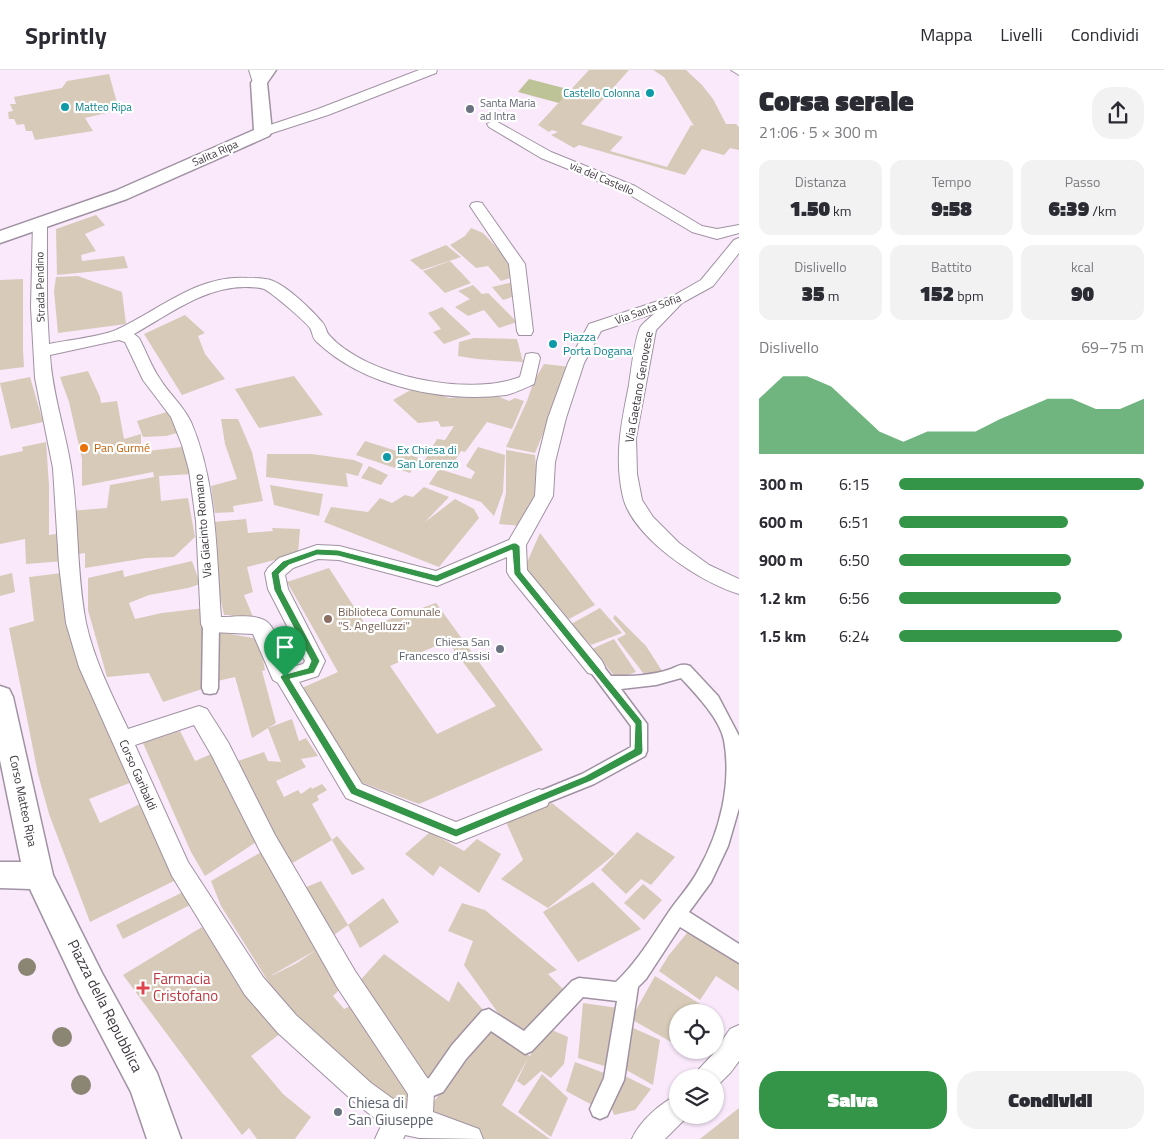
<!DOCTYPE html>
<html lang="it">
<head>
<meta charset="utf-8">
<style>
	:root { --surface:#fff; --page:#f2f2f3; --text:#2b2b33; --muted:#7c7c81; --line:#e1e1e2; --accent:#349549 }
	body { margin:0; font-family:"Titillium Web",sans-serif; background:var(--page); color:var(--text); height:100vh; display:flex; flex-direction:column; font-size:19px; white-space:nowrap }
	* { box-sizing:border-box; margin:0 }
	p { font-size:16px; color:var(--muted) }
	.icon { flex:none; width:28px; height:28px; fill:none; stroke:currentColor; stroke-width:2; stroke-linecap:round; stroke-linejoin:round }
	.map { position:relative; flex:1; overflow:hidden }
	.panel { display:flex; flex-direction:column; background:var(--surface); width:425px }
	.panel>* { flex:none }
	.controls { position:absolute; left:669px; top:934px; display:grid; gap:10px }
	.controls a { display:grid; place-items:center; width:55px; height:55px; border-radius:50%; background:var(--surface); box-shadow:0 1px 4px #0004; font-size:25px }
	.pin { position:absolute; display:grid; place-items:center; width:42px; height:42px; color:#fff; margin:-51px -21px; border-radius:50% 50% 50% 0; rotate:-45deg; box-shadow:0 0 5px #0007 }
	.pin .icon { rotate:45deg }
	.round { display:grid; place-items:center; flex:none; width:52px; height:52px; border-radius:20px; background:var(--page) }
	.overview { display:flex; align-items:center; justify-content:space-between; height:85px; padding:0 20px }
	h1 { font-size:28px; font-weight:800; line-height:38px }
	.figures { display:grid; grid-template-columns:repeat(3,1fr); gap:8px; height:85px; padding:5px 20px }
	.figures div { display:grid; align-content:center; border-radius:12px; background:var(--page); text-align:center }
	.figures b { font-size:21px; font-weight:800 }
	.figures small { font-size:14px; font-weight:400 }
	.figures p { font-size:14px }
	.chart { height:140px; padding:10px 20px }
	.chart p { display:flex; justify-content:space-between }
	.chart svg { width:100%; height:90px; margin-top:5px; fill:var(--accent); opacity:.7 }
	.primary-button { display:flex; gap:10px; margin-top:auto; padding:10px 20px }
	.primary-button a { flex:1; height:58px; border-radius:20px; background:var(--accent); color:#fff; font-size:20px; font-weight:800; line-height:58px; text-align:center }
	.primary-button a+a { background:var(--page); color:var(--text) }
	ul { padding:0 20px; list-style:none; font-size:16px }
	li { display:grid; grid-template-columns:80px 60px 1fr; align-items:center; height:38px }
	li i { height:12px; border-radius:6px; background:var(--accent) }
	header { display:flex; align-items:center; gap:30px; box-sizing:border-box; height:70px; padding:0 25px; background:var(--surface); border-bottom:1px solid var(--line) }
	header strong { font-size:24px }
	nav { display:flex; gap:28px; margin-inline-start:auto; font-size:18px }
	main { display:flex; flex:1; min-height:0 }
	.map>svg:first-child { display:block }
</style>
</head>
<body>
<header>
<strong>Sprintly</strong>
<nav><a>Mappa</a><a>Livelli</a><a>Condividi</a></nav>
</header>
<main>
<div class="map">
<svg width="739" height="1069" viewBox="0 0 739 1069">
	<rect width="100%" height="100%" fill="#f9e9fb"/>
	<!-- green -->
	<path fill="#bec297" d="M529 9 579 22 570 36 518 22Z"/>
	<!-- building -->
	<g fill="#d7cab8" fill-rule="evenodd">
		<path d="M589 0H629L581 54 623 67 610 81 667 97 691 55 694 56 664 7 653 0H686L688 2 702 15 713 29 726 54H736L739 57V80L730 78 724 85 702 79 685 105 579 75 574 78 551 65 558 62 552 60 549 62 538 55Z"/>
		<path d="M109 4 119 40 85 48 93 61 35 70 32 61H26L24 54 17 55 14 49H9L8 42 13 41 10 34H16L14 27 62 18 67 11Z"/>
		<path d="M96 145 105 155 85 164 96 181 81 185 82 191 124 186 128 198 57 205 56 159Z"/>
		<path d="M471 158 483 163 515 197 516 206 501 211 488 196 476 198 450 175 465 166Z"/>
		<path d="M446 175 461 187 422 200 410 190Z"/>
		<path d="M450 191 471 213 445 223 423 201Z"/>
		<path d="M78 206 122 222 126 254 58 263 54 221 56 207Z"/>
		<path d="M23 209V280L24 297 0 300V210Z"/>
		<path d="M509 213H516L518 225 503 230 492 217Z"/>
		<path d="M473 215 482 224 488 223 517 252 499 258 484 240 468 246 455 237 470 229 458 221Z"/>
		<path d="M442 237 471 264 444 274 433 262 441 259 428 243Z"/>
		<path d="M185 245 205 263 198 266 205 284 225 309 182 325 144 264Z"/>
		<path d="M474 268 517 269 523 292 477 289 458 286 459 272Z"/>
		<path d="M544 294 571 297 535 383 506 377 527 331 534 311Z"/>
		<path d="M88 301 100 327 101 333 117 331 124 369 141 364V379L131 381V383L190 376 192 404 159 406 161 431 188 428 195 467 174 487 146 488 85 498V483L73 485 69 441 107 438 110 415 154 407 153 402 82 416V389L69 332 60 307Z"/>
		<path d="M294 306 323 345 259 358 235 319Z"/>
		<path d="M30 307 43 352 11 359 0 313Z"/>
		<path d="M416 317 449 328 495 325 509 331 515 328 524 331 512 359 487 352 465 382 461 381 449 400 422 395 437 369 445 370 454 356 441 357 438 351 418 353 393 330Z"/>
		<path d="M170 341 181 362 166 366 143 367 137 351Z"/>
		<path d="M221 349H238L252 382 263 431 233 436 234 442 215 443 211 416 237 409 225 374Z"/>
		<path d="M365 371 419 388 410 403 356 385Z"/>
		<path d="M46 372 49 415V465L63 463 64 491 26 494 25 469 0 474V386L23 381 22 377Z"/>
		<path d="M478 377 505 385 503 422 494 446 481 432 429 414 439 399 471 409 475 402 466 396Z"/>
		<path d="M506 380 535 385 536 397 543 398 541 425 523 456 499 454 506 423Z"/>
		<path d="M267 384H312L354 390 363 394 358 406 346 403 348 417 266 407Z"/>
		<path d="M369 396 388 405 381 415 361 408Z"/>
		<path d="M270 415 323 424 319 446 274 435Z"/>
		<path d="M424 417 449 427 425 452 455 429 474 439 479 448 439 497 324 452 331 437 368 442 380 428 392 433 405 425 413 427Z"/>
		<path d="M246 449 248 463 273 461 272 458 300 459 298 484 247 497 253 522 244 525 253 547 238 552 231 545H224L215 501 214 452Z"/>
		<path d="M540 463 595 535 569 549 525 497Z"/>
		<path d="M192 491 200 514 188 518 149 525 129 533 135 549 162 543 205 538 201 592 205 618 163 632 149 603 107 607 88 540V508L123 500 124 507Z"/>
		<path d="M329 498 367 557 436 533 543 680 419 734 355 710 302 618 338 602 287 512ZM447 571 496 636 437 664 390 596Z"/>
		<path d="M12 503 15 522 0 526V506Z"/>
		<path d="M62 503 132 712 89 729 100 753 140 734 176 810 90 852 49 744 38 704 9 558 34 551 29 507Z"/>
		<path d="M600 538 622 563 591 575 571 554Z"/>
		<path d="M615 545 646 576 664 604 647 608 617 569 626 564 613 548Z"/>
		<path d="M213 561 259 569 265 600 262 601 276 653 268 658 292 649 299 671 306 668 318 686 301 689 306 697 276 711 284 727 298 720 301 724 311 717 312 719 322 714 327 720 317 726 319 730 312 734 332 770 289 795 271 757 235 692 264 682 268 691 281 692 268 658 252 668 235 607 213 612Z"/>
		<path d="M614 569 636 602 617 609 592 579Z"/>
		<path d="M180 661 195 691 216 682 259 770 205 806 191 782 143 673Z"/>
		<path d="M552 733 615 784 548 838 501 809 523 790 506 752Z"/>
		<path d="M430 762 464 781 477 769 501 784 479 823 440 796 433 806 405 784Z"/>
		<path d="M637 762 675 787 651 815 641 809 626 824 601 800Z"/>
		<path d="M337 766 365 799 352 805 332 770Z"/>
		<path d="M263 781 343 916 333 926 344 939 353 935 418 1033 404 1043 283 935 221 836 211 811ZM316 880 297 893 273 905H272Z"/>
		<path d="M321 811 348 855 383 828 399 852 360 878 348 855 328 869 299 820Z"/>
		<path d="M593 812 641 859 578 892 543 842Z"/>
		<path d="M643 814 662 830 644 850 624 833Z"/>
		<path d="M183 822 190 835 123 869 116 855Z"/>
		<path d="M462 833 485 840 557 900 548 904 565 921 525 967 503 950 464 895 473 871 448 861Z"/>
		<path d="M202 857 247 927 281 963 251 986 283 1024 311 1047 295 1069H257L249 1058 242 1065 123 905Z"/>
		<path d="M692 857 739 893V921L716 906 700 930 659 901 669 885Z"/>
		<path d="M384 884 449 932 458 911 484 941 433 1013 407 991 408 977 356 915Z"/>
		<path d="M655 906 713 942H678V976L631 949Z"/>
		<path d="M583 933 618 938 611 998 578 988Z"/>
		<path d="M545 957 568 967 564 994 551 1008 541 1001 524 1016 517 1011 528 988 502 1035 550 1069H483L427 1040 492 959 530 986Z"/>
		<path d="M631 957 660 970 653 1015 621 997Z"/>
		<path d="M575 992 612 1006 598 1038 566 1021Z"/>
		<path d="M542 1004 568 1028 551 1067 518 1042Z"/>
		<path d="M625 1006 651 1019 635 1040 614 1045 610 1034Z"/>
		<path d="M739 1038V1069H700Z"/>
	</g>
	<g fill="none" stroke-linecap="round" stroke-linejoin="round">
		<defs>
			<g id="pedestrian">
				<path d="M211 548 216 550 219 554 218 618 216 623 210 624 204 623 202 618 203 554 206 550Z"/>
				<path d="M595 591 601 593 611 606C631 606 652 606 671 599 678 596 682 593 690 596L718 626 739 666V738L728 776 711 812 689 842 739 874V893L680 857 646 909 638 917 624 1010 607 1046 600 1049 593 1046 590 1039 604 1008 617 931 583 927 532 981 525 984 491 961 466 989 443 1022 421 1031 414 1028 411 1021 414 1014 429 1008 452 975 482 941 489 939 524 961 572 911 579 908 616 912C637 892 652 867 668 843 678 828 691 815 699 799 720 762 732 713 724 670 720 649 695 623 681 608L656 615 621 619 647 654V681L645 686 594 714 539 736 533 734 531 729 533 724 582 704 631 677V656L587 597 589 593Z"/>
			</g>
			<g id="minor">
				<path d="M249 0H261L266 13 264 16H254Z"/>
				<path d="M419 0H437L436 3 328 45 263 66 256 62 258 59 318 39Z"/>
				<path d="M731 0H739V5Z"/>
				<path d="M494 50 551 82 635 116 702 156 717 159 739 155V163L717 169 692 162 625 122 541 88 489 57 487 54Z"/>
				<path d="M477 132 482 133 525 194 533 261 531 265H519L517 261 509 194 470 136 472 133Z"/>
				<path d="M40 149 45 150 47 153V237L49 274C68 270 99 267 116 260 158 241 198 204 247 208 255 208 266 208 273 211 288 217 312 240 322 252 326 256 326 262 329 265 366 307 470 327 520 307L526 284 532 283 538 284 540 288 534 314C525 318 515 323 506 325 443 333 363 316 317 272 312 268 313 263 310 258 305 251 271 222 264 219 258 217 250 217 245 217 204 217 168 245 134 264L139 268C146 281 151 296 160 309 169 324 183 335 191 352 217 413 216 481 221 547 233 547 252 544 264 550 276 555 284 586 288 598L303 594 305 591 268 519 265 503 268 498 279 488 317 475 339 476 436 501 509 470 535 426 537 392 548 348 568 293 589 254 673 226 701 210 734 170 739 168V183L713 216 682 233 656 260 636 368 637 404 642 430 653 447 679 473 709 495 739 509V524C701 513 633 468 623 427 614 388 621 354 629 315 631 302 635 265 641 256 645 251 651 247 655 243L601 261 584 293 566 348 555 392 553 426 526 475 527 500 602 591 605 597 602 603 595 605 588 603 510 507 507 502V487L437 516 339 490 318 489 293 498 285 505 288 519 325 591 318 606 299 612 362 714 456 752 539 719 547 722 550 729 547 736 456 773 346 728 278 613 273 610 253 564 211 562 204 560 201 554 196 451 189 400 182 375 171 347 143 310 125 272 119 270 50 285C52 323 65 359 71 397 79 448 76 501 86 553 94 590 112 625 128 659L199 636 207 639 228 672 275 765 355 901 430 1012 434 1021 433 1042 479 1059 483 1069 419 1068 405 1065 403 1069H375L382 1054 353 1031 278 963 245 925 172 806 79 597 66 553 59 495 53 398 35 308 31 237 33 153 35 150ZM194 655 212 686 259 779 337 917 408 1024 407 1039 371 1013 296 945 263 907 188 792 135 675Z"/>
				<path d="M739 955V991L731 1002 715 1018V1008H695L699 999 713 984 730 959Z"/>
				<path d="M678 1025V1045H688L687 1047 665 1069H632C639 1052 661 1032 678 1025Z"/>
			</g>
			<g id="tertiary">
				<path d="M260 0H276L267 13 272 62 269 66 127 129 0 173V161L115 121 254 60 251 13Z"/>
				<path d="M0 616 9 619 13 627 53 805 102 903 157 1003 181 1069H147L131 1022 80 925 30 819 0 818V792H21L0 690Z"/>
			</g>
		</defs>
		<!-- pedestrian casing -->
		<use href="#pedestrian" stroke="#a092a2" stroke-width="3"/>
		<!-- minor casing -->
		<use href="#minor" stroke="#a092a2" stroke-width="2"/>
		<!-- tertiary casing -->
		<use href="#tertiary" stroke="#a092a2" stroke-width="3"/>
		<!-- pedestrian -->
		<use href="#pedestrian" fill="#fff" fill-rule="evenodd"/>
		<!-- minor -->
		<use href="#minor" fill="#fff" fill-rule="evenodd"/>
		<!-- tertiary -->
		<use href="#tertiary" fill="#fff" fill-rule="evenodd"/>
	</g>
	<!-- trees -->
	<g fill="#8b8574">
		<circle cx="27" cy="897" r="9"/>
		<circle cx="62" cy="967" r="10"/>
		<circle cx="81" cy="1015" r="10"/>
	</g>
	<!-- route -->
	<path fill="#349549" stroke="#fff" fill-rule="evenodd" d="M513 473H516L520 476 521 502 642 651 643 681 642 684 591 711 456 767 351 724 280 607 282 605 308 598 311 591 274 520 271 503 283 491 317 479 338 480 436 505ZM512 480 514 504 635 654 634 679 585 706 456 759 357 718 290 609 314 603 320 591 282 520 279 504 289 495 317 485 338 486 437 512Z"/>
	<!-- markers -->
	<g fill="#0f9aa8" stroke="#fff" stroke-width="2">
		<circle cx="650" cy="23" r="5"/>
		<circle cx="65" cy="37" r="5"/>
		<circle cx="553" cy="274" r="5"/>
		<circle cx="387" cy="387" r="5"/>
	</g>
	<g fill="#6b7280" stroke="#fff" stroke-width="2">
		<circle cx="470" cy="39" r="5"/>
		<circle cx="500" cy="579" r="5"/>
		<circle cx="338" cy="1042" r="5"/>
	</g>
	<circle fill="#e8710a" stroke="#fff" stroke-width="2" cx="84" cy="378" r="5"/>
	<circle fill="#8d6e63" stroke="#fff" stroke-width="2" cx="328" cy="549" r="5"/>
	<path fill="#e0444e" stroke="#fff" stroke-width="2" d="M140.5 910.5h5v5h5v5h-5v5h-5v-5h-5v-5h5z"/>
	<g text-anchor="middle" stroke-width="4.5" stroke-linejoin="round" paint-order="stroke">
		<!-- far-culture labels -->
		<g font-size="11" fill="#0d838f" stroke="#fff" text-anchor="end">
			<text x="640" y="27">Castello Colonna</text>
			<text x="75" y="41" text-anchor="start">Matteo Ripa</text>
		</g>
		<!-- far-worship labels -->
		<g font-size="11" fill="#5b616d" stroke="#fff" text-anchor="start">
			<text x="480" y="37">Santa Maria<tspan x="480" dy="13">ad Intra</tspan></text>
		</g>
		<!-- far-street labels -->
		<g font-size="11" fill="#3d373e" stroke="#fff">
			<text transform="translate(215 83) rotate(-24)" y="4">Salita Ripa</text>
			<text transform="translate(602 108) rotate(23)" y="4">via del Castello</text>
			<text transform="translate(40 217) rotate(-91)" y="4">Strada Pendino</text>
			<text transform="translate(648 239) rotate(-20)" y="4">Via Santa Sofia</text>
		</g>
		<!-- culture labels -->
		<g font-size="12" fill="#0d838f" stroke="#fff" text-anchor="start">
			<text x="563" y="271">Piazza<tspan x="563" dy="14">Porta Dogana</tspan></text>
			<text x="397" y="384">Ex Chiesa di<tspan x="397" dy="14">San Lorenzo</tspan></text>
		</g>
		<!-- street labels -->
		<g font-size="12" fill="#3d373e" stroke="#fff">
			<text transform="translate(639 317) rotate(-80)" y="4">Via Gaetano Genovese</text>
			<text transform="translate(203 456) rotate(-95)" y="4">Via Giacinto Romano</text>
			<text transform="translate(138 705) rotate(66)" y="4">Corso Garibaldi</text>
			<text transform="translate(23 731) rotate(78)" y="4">Corso Matteo Ripa</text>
		</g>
		<!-- food labels -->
		<g font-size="12" fill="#c56008" stroke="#fff" text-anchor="start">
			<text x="94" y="382">Pan Gurmé</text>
		</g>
		<!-- education labels -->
		<g font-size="12" fill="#785e54" stroke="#fff" text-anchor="start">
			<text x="338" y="546">Biblioteca Comunale<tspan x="338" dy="14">"S. Angelluzzi"</tspan></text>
		</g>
		<!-- worship labels -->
		<g font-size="12" fill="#5b616d" stroke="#fff" text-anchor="end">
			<text x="490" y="576">Chiesa San<tspan x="490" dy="14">Francesco d'Assisi</tspan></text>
		</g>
		<!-- near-health labels -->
		<g font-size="15" fill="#be3a42" stroke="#fff" text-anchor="start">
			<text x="153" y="914">Farmacia<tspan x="153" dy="17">Cristofano</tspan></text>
		</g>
		<!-- near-street labels -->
		<g font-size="15" fill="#3d373e" stroke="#fff">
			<text transform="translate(105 936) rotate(63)" y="5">Piazza della Repubblica</text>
		</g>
		<!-- near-worship labels -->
		<g font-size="15" fill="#5b616d" stroke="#fff" text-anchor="start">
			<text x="348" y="1038">Chiesa di<tspan x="348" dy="17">San Giuseppe</tspan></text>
		</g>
	</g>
</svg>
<div class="controls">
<a><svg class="icon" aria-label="locate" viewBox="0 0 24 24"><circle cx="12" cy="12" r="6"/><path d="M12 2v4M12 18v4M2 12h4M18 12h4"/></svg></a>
<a><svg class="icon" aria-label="layers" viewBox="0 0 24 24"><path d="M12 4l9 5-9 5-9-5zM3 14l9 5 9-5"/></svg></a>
</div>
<div class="pin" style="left:285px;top:607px;background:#1e9e55"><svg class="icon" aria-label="arrive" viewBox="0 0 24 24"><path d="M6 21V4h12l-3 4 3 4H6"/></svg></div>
</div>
<section class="panel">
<div class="overview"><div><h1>Corsa serale</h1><p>21:06 · 5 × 300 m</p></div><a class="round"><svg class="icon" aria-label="share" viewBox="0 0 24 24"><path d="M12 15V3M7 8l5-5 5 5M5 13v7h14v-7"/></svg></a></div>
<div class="figures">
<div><p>Distanza</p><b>1.50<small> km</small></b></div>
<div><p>Tempo</p><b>9:58</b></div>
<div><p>Passo</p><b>6:39<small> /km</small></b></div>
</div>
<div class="figures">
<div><p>Dislivello</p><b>35<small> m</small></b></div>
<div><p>Battito</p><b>152<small> bpm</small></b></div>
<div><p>kcal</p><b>90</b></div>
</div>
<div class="chart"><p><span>Dislivello</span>69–75 m</p>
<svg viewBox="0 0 160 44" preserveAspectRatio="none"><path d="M0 44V17L10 6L20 6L30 11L40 22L50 33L60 38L70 33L80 33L90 33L100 27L110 22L120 17L130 17L140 22L150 22L160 17V44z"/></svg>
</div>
<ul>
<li><b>300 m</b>6:15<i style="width:100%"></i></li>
<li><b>600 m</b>6:51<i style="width:69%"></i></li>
<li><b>900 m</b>6:50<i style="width:70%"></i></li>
<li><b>1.2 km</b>6:56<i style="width:66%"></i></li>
<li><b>1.5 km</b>6:24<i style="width:91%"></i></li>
</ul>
<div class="primary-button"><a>Salva</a><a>Condividi</a></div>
</section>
</main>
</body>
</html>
